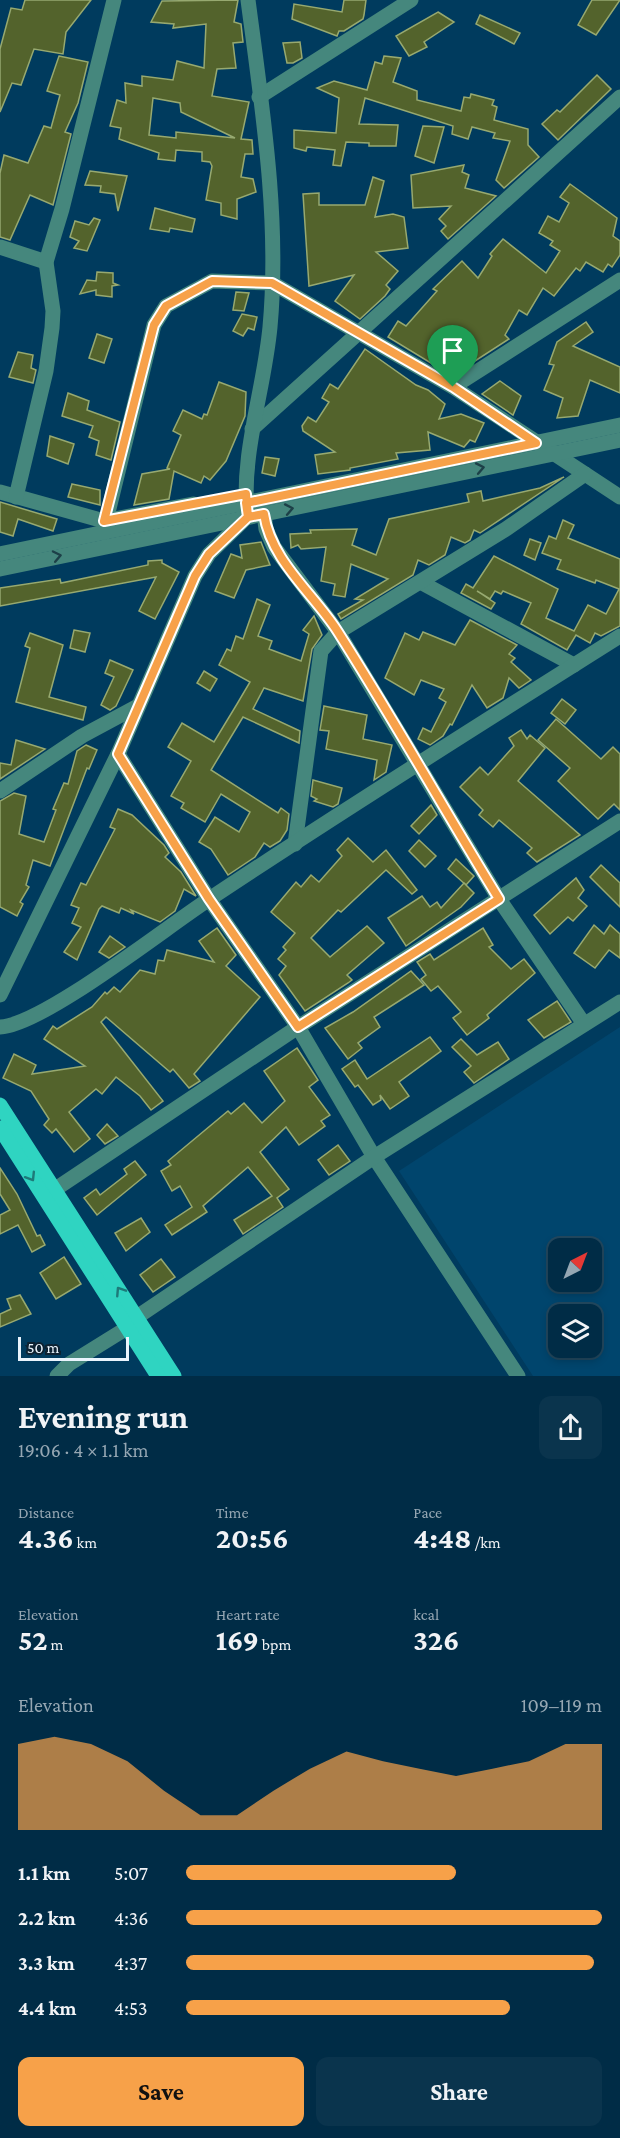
<!DOCTYPE html>
<html lang="en">
<head>
<meta charset="utf-8">
<style>
	:root { --surface:#002c46; --page:#0a344d; --text:#f1f3f6; --muted:#95a7b3; --line:#22485f; --accent:#f7a149 }
	body { margin:0; font-family:"Crimson Pro",serif; background:var(--page); color:var(--text); height:100vh; display:flex; flex-direction:column; font-size:22px; white-space:nowrap }
	* { box-sizing:border-box; margin:0 }
	p { font-size:20px; color:var(--muted) }
	.icon { flex:none; width:33px; height:33px; fill:none; stroke:currentColor; stroke-width:2; stroke-linecap:round; stroke-linejoin:round }
	.map { position:relative; height:1376px; overflow:hidden }
	.panel { display:flex; flex-direction:column; background:var(--surface); flex:1 }
	.panel>* { flex:none }
	.needle { width:39px; rotate:42deg }
	.controls { position:absolute; left:548px; top:1238px; display:grid; gap:12px }
	.controls a { display:grid; place-items:center; width:54px; height:54px; border-radius:12px; background:var(--surface); box-shadow:0 3px 9px #0003,0 0 0 2px var(--line); font-size:30px }
	.scale { position:absolute; left:18px; bottom:15px; width:111px; box-sizing:border-box; padding-left:6px; border:3px solid #e9f4fd; border-top:0; font-size:16px; line-height:21px; white-space:nowrap; color:#e9f4fd; -webkit-text-stroke:4px #0c2131; paint-order:stroke }
	.pin { position:absolute; display:grid; place-items:center; width:51px; height:51px; color:#fff; margin:-62px -26px; border-radius:50% 50% 50% 0; rotate:-45deg; box-shadow:0 0 6px #0007 }
	.pin .icon { rotate:45deg }
	.round { display:grid; place-items:center; flex:none; width:63px; height:63px; border-radius:12px; background:var(--page) }
	.overview { display:flex; align-items:center; justify-content:space-between; height:102px; padding:0 18px }
	h1 { font-size:33px; font-weight:700; line-height:45px }
	.metrics { display:grid; grid-template-columns:repeat(3,1fr); gap:9px; height:102px; padding:6px 18px }
	.metrics div { display:grid; align-content:center }
	.metrics b { font-size:30px; font-weight:700 }
	.metrics small { font-size:16px; font-weight:400 }
	.metrics p { font-size:16px }
	.chart { height:168px; padding:12px 18px }
	.chart p { display:flex; justify-content:space-between }
	.chart svg { width:100%; height:108px; margin-top:6px; fill:var(--accent); opacity:.7 }
	.cta { display:flex; gap:12px; margin-top:auto; padding:12px 18px }
	.cta a { flex:1; height:69px; border-radius:12px; background:var(--accent); color:#111; font-size:24px; font-weight:700; line-height:69px; text-align:center }
	.cta a+a { background:var(--page); color:var(--text) }
	ul { padding:0 18px; list-style:none; font-size:20px }
	li { display:grid; grid-template-columns:96px 72px 1fr; align-items:center; height:45px }
	li i { height:15px; border-radius:8px; background:var(--accent) }
	.map>svg:first-child { display:block }
</style>
</head>
<body>
<div class="map">
<svg width="620" height="1376" viewBox="0 0 620 1376">
	<rect width="100%" height="100%" fill="#003b5e"/>
	<!-- built -->
	<path fill="#00456d" fill-rule="evenodd" d="M620 1027V1376H533L399 1171ZM558 1248H591V1281H558ZM558 1314H591V1347H558Z"/>
	<!-- building -->
	<g fill="#53632c" stroke="#97a970" stroke-width="1.5" fill-rule="evenodd">
		<path d="M25 0H91L66 32 63 54 34 49 21 85 12 83 0 112V49L11 8 22 10Z"/>
		<path d="M238 0 234 22 241 24 243 42 233 43 236 68 217 69 212 96 249 102 241 139 252 140 253 154H245L241 177 253 179 256 192 237 199V219L221 215V203L206 200 212 166 210 162 202 161V152L176 150 175 161 158 159 159 153 119 139 121 128 110 126 117 100 126 103 125 83 142 86V76L173 80 177 61 204 68 206 24 173 28 174 24 151 22 162 1ZM153 98 180 103 181 112 235 138 176 132V138L149 135Z"/>
		<path d="M344 0H366L364 15 363 19 344 31H339L337 36 292 19 294 4 342 12Z"/>
		<path d="M592 0H620L596 35 578 25Z"/>
		<path d="M438 12 454 22 424 42 427 47 409 56 396 36Z"/>
		<path d="M480 15 520 33 514 44 476 24Z"/>
		<path d="M300 42 302 58 293 63H287L283 43Z"/>
		<path d="M59 56 88 62 78 103 65 132 71 134 53 205 30 195 10 240 0 237V173L4 155 28 163 44 126 51 128 60 95 47 91Z"/>
		<path d="M384 56 401 58 393 82 417 91V100L461 111 464 97 470 98 471 94 494 100 492 105 497 107 494 120 528 129V145L539 157 504 188 496 180 510 141 493 138 495 133 472 127 468 139 452 134 453 126 365 98 359 124 398 125 396 146H369V143L346 142 341 166 333 165 335 150 307 147 306 151 294 148V130L336 133 339 98 317 88 334 81 367 90 375 62 382 64Z"/>
		<path d="M597 75 611 89 558 140 542 124 557 110 560 112Z"/>
		<path d="M423 126 444 127 434 163 415 156Z"/>
		<path d="M464 165 462 172 469 175 465 188 496 196 448 239 441 231 446 226 439 219 451 206 413 208 411 175Z"/>
		<path d="M90 171 127 176 118 211 115 194 100 192 101 186 85 185Z"/>
		<path d="M373 177 384 181 375 217 393 214 404 217 408 248 376 252 398 271 386 285 390 289 385 296 360 319 335 301 354 275 309 286 303 194 319 193V205H365Z"/>
		<path d="M570 184 617 218 613 236 620 241V255L612 267 608 264 603 272 586 262 580 271 576 268 554 296 543 288 527 315 519 310 505 335 509 339 461 370 451 362 444 371 388 337 398 321 406 326 437 291 433 289 462 261 478 278 492 256 490 254 503 239 546 273 560 251 550 245 553 241 539 233 548 216 559 222 569 203 560 197Z"/>
		<path d="M155 208 195 219 192 232 170 228 169 232 150 229Z"/>
		<path d="M94 218 100 220 87 251 74 248 79 241 70 237 75 221 89 225Z"/>
		<path d="M97 272 113 273V283L118 285 112 286V297L96 295V290L80 294 87 280 96 281Z"/>
		<path d="M236 292 249 293 244 311 233 310Z"/>
		<path d="M242 314 257 317 254 330 248 328 243 336 233 331Z"/>
		<path d="M586 322 593 332 573 346 620 367V393L590 380 578 416 557 418 563 398 544 390 554 365 549 364 557 342Z"/>
		<path d="M97 334 112 339 104 363 89 358Z"/>
		<path d="M365 349 416 385 428 390 445 404 439 419 461 414 484 423 475 442 470 440 464 447 428 432 430 450 396 453 398 459 350 468V470L318 474 315 455 335 452 303 431 302 426 308 417 316 422 329 402 322 398 330 384 338 389Z"/>
		<path d="M18 352 33 355 31 368 36 370 33 383 9 377Z"/>
		<path d="M500 381 521 396 513 415 482 394Z"/>
		<path d="M219 382 246 392 245 416 226 461 210 480 204 476 201 483 174 471 169 499 134 505 142 474 170 469 167 468 181 435 173 431 183 410 202 419 204 414 207 415Z"/>
		<path d="M68 393 89 401 87 410 120 422 111 460 96 455 99 441 89 437 93 426 62 416Z"/>
		<path d="M50 436 74 444 68 464 47 456Z"/>
		<path d="M265 457 279 459 275 476 262 473Z"/>
		<path d="M564 477 480 533 474 530 470 540 465 543 451 537 445 555 429 565 418 560 413 575 341 619 338 614 363 600 355 599 388 579 351 564 345 597 333 595 335 584 321 581 326 547 301 549 298 545 291 548 290 534 311 533 310 530 357 529 352 545 376 555 389 519 469 502 467 494 481 491 483 501 540 488Z"/>
		<path d="M72 484 100 490V505L68 497Z"/>
		<path d="M0 502 57 519 53 531 18 519 13 536 0 532Z"/>
		<path d="M563 520 574 525 568 538 620 559V626L601 636 595 633 590 643 576 635 567 650 521 624 531 603 503 591 501 594 495 591 490 599 477 591 495 603 491 609 461 593 466 584 473 588 494 556 558 589 546 618 574 631 588 605 606 614 619 589 596 580 595 583 557 569 561 560 542 553 549 536 556 539Z"/>
		<path d="M530 539 541 543 535 560 524 555Z"/>
		<path d="M261 542 270 565 246 570 234 598 215 591 231 554 242 558 240 545Z"/>
		<path d="M162 560V563L179 572 155 619 139 611 156 577 0 606V588L60 579 61 583 148 565V561Z"/>
		<path d="M257 599 270 605 258 636 272 641 269 649 301 661 309 634 303 630 314 616 322 635 312 649 303 701 264 688 253 709 300 731 299 743 243 717 211 770 278 813 281 808 289 814 287 830 280 841 270 847 264 843 255 857 228 875 211 849 199 842 215 817 239 832 250 812 221 794 205 822 181 808 184 803 171 796 191 761 168 747 182 723 214 742 237 704 250 682 219 665 227 649 231 651 236 636 243 639Z"/>
		<path d="M470 620 517 645 509 654 515 658 511 662 531 680 519 688 509 678 503 698 487 708 472 685 452 725 450 724 443 736 430 745 418 739 423 728 431 732 446 702 439 698 444 689 421 680 414 695 385 678 405 633 419 640 423 632 455 645Z"/>
		<path d="M74 630 90 633 85 652 70 648Z"/>
		<path d="M30 633 63 645 49 697 86 707 83 720 16 702 30 648 25 646Z"/>
		<path d="M110 660 133 670 116 706 110 710 101 705 114 677 105 673Z"/>
		<path d="M204 671 217 679 210 691 197 683Z"/>
		<path d="M562 699 576 710 565 724 551 713Z"/>
		<path d="M324 706 367 715 363 739 392 745 386 772 374 780 377 760 326 749 329 731 320 730Z"/>
		<path d="M556 719 601 759 613 747 620 754V810L614 804 598 819 558 781 570 768 538 740Z"/>
		<path d="M521 730 527 739 530 735 545 748 518 781 580 835 537 862 527 853 532 848 499 820 493 827 479 815 483 810 460 787 480 767 488 775 514 746 509 738Z"/>
		<path d="M16 740 45 749 0 779V763L11 765Z"/>
		<path d="M86 745 97 750 89 769 87 768 50 866 33 860 26 885 29 887 20 902 23 904 17 916 0 907V801L14 793 26 796 19 834 44 842 56 810 53 809 64 783 68 784 77 751Z"/>
		<path d="M313 780 342 788 338 804 333 807 314 801 317 799 311 796Z"/>
		<path d="M431 805 437 815 419 834 411 826Z"/>
		<path d="M118 809 132 815 164 845 169 853 165 857 181 872 196 896 184 889 175 911 160 922 131 910 134 914 121 908 119 913 102 906 99 909 77 960 64 952 81 927 72 923 79 908 71 905 81 883 86 885 115 829 110 827Z"/>
		<path d="M348 838 373 862 386 850 417 890 412 894 386 870 341 912 338 910 311 938 330 957 367 926 384 943 347 975 352 980 348 983 305 1011 279 975 286 966 278 959 286 950 283 947 295 933 271 912 296 882 301 887 311 875 319 882 342 856 337 850Z"/>
		<path d="M419 840 436 856 425 867 409 851Z"/>
		<path d="M456 859 474 876 466 885 448 869Z"/>
		<path d="M601 865 620 883V907L590 877Z"/>
		<path d="M576 878 584 890 578 898 587 906 573 921 568 917 550 934 534 915Z"/>
		<path d="M464 883 474 893 461 907 406 946 388 918 422 896 430 907 437 902 441 908Z"/>
		<path d="M594 925 604 934 610 925 620 934V958L609 950 595 968 574 953Z"/>
		<path d="M217 928 236 955 226 966 260 997 194 1074 200 1081 189 1088 173 1069 170 1072 106 1017 101 1022 163 1101 151 1110 140 1096 116 1077 102 1094 96 1089 69 1112 90 1139 74 1152 56 1129 52 1133 44 1125 49 1119 31 1091 3 1078 14 1054 36 1065 32 1074 85 1066 44 1039 53 1026 57 1029 92 1007 105 992 107 994 114 987 120 992 140 970 155 974 158 960 164 961 167 950 214 962 199 941Z"/>
		<path d="M483 928 493 945 489 947 511 969 524 959 535 973 487 1015 489 1018 467 1035 453 1018 461 1012 438 986 431 991 421 979 426 975 417 962 430 954 434 960Z"/>
		<path d="M110 936 125 947 109 958 99 952Z"/>
		<path d="M411 971 424 985 374 1017 380 1027 358 1043 362 1048 348 1059 325 1028 353 1012Z"/>
		<path d="M557 1001 571 1022 544 1038 528 1020Z"/>
		<path d="M430 1037 441 1051 399 1082 409 1096 390 1109 380 1095 381 1100 373 1105 358 1085 355 1087 342 1069 355 1060 367 1079Z"/>
		<path d="M461 1039 477 1055 498 1042 509 1059 474 1083 464 1072 471 1066 452 1047Z"/>
		<path d="M297 1048 318 1080 309 1087 330 1115 321 1121 325 1126 299 1145 286 1127 260 1152 289 1189 277 1198 283 1207 243 1234 234 1220 272 1196 248 1167 203 1206 207 1212 172 1235 165 1225 192 1207 180 1186 172 1191 161 1171 171 1165 168 1161 228 1111 231 1114 244 1103 262 1123 285 1101 264 1071Z"/>
		<path d="M107 1124 118 1136 105 1144 97 1135Z"/>
		<path d="M338 1145 350 1161 329 1175 318 1160Z"/>
		<path d="M135 1161 146 1175 97 1215 84 1198 96 1189 100 1195 127 1174 124 1169Z"/>
		<path d="M0 1168 17 1194 37 1236 40 1235 45 1245 32 1252 18 1225 0 1234V1215L10 1210 0 1194Z"/>
		<path d="M141 1218 150 1232 126 1251 115 1233Z"/>
		<path d="M64 1257 81 1284 56 1299 40 1273Z"/>
		<path d="M161 1259 175 1277 153 1292 140 1275Z"/>
		<path d="M20 1295 31 1314 0 1327V1314L11 1309 7 1299Z"/>
	</g>
	<g fill="none" stroke-linecap="round" stroke-linejoin="round">
		<!-- minor -->
		<g stroke="#45877d" stroke-width="15">
			<path d="M259 97 411 0"/>
			<path d="M0 247 46 262"/>
			<path d="M453 387 620 280"/>
			<path d="M252 429 620 97"/>
			<path d="M0 492 104 521 193 504"/>
			<path d="M16 497 46 371 52 328 53 311 46 262 62 209 114 0"/>
			<path d="M264 514 266 529 274 547 338 632 499 899 584 1024"/>
			<path d="M103 533 154 325 166 306 212 281 272 283 453 387 620 497"/>
			<path d="M0 554 620 425"/>
			<path d="M0 569 620 440"/>
			<path d="M422 583 574 665"/>
			<path d="M118 754 209 899 298 1027 374 1157 518 1376"/>
			<path d="M0 791 82 736 136 707"/>
			<path d="M295 844 321 651 338 632 506 529 585 474"/>
			<path d="M0 995 118 754 195 576 209 554 247 517C241 452 264 391 270 327 280 219 262 107 248 0"/>
			<path d="M0 1027C43 1025 165 928 208 900 343 810 482 723 620 636"/>
			<path d="M54 1190 298 1027 620 821"/>
			<path d="M137 1317 374 1157 620 1002"/>
			<path d="M57 1376 69 1364 127 1328"/>
		</g>
		<!-- major -->
		<g stroke="#2fd4c1" stroke-width="15">
			<path d="M0 1105 174 1376"/>
			<path d="M0 1128 158 1376"/>
		</g>
	</g>
	<!-- one-way arrows -->
	<defs><path id="oneway-chevron" d="M-2-3.5L2.5 0L-2 3.5" fill="none" stroke-width="1.6" stroke-linecap="round" stroke-linejoin="round" transform="scale(1.5)"/></defs>
	<g stroke="#1d4048">
		<use href="#oneway-chevron" transform="translate(480 468) rotate(-11)"/>
		<use href="#oneway-chevron" transform="translate(289 509) rotate(-11)"/>
		<use href="#oneway-chevron" transform="translate(57 556) rotate(-12)"/>
	</g>
	<g stroke="#1e7a79">
		<use href="#oneway-chevron" transform="translate(31 1177) rotate(58)"/>
		<use href="#oneway-chevron" transform="translate(120 1291) rotate(-123)"/>
	</g>
	<g fill="none" stroke-linecap="round" stroke-linejoin="round">
		<defs>
			<path id="route" d="M453 387 272 283 212 281 166 306 154 325 104 521 246 494 248 517 264 514C271 561 314 594 338 632 394 720 445 811 499 899L298 1027 209 899 118 754 195 576 209 554 248 517 246 503 536 443 453 387"/>
		</defs>
		<!-- route casing -->
		<use href="#route" stroke="#fff" stroke-width="12"/>
		<!-- route -->
		<use href="#route" stroke="#f7a149" stroke-width="8"/>
	</g>
</svg>
<div class="controls">
<a><svg class="needle" viewBox="-14 -14 28 28"><path d="M0-13l5 13h-10z" fill="#e53935"/><path d="M0 13l5-13h-10z" fill="#95a7b3"/></svg></a>
<a><svg class="icon" aria-label="layers" viewBox="0 0 24 24"><path d="M12 4l9 5-9 5-9-5zM3 14l9 5 9-5"/></svg></a>
</div>
<div class="scale">50 m</div>
<div class="pin" style="left:453px;top:387px;background:#1e9e55"><svg class="icon" aria-label="arrive" viewBox="0 0 24 24"><path d="M6 21V4h12l-3 4 3 4H6"/></svg></div>
</div>
<section class="panel">
<div class="overview"><div><h1>Evening run</h1><p>19:06 · 4 × 1.1 km</p></div><a class="round"><svg class="icon" aria-label="share" viewBox="0 0 24 24"><path d="M12 15V3M7 8l5-5 5 5M5 13v7h14v-7"/></svg></a></div>
<div class="metrics">
<div><p>Distance</p><b>4.36<small> km</small></b></div>
<div><p>Time</p><b>20:56</b></div>
<div><p>Pace</p><b>4:48<small> /km</small></b></div>
</div>
<div class="metrics">
<div><p>Elevation</p><b>52<small> m</small></b></div>
<div><p>Heart rate</p><b>169<small> bpm</small></b></div>
<div><p>kcal</p><b>326</b></div>
</div>
<div class="chart"><p><span>Elevation</span>109–119 m</p>
<svg viewBox="0 0 160 44" preserveAspectRatio="none"><path d="M0 44V9L10 6L20 9L30 16L40 28L50 38L60 38L70 28L80 19L90 12L100 16L110 19L120 22L130 19L140 16L150 9L160 9V44z"/></svg>
</div>
<ul>
<li><b>1.1 km</b>5:07<i style="width:65%"></i></li>
<li><b>2.2 km</b>4:36<i style="width:100%"></i></li>
<li><b>3.3 km</b>4:37<i style="width:98%"></i></li>
<li><b>4.4 km</b>4:53<i style="width:78%"></i></li>
</ul>
<div class="cta"><a>Save</a><a>Share</a></div>
</section>
</body>
</html>
